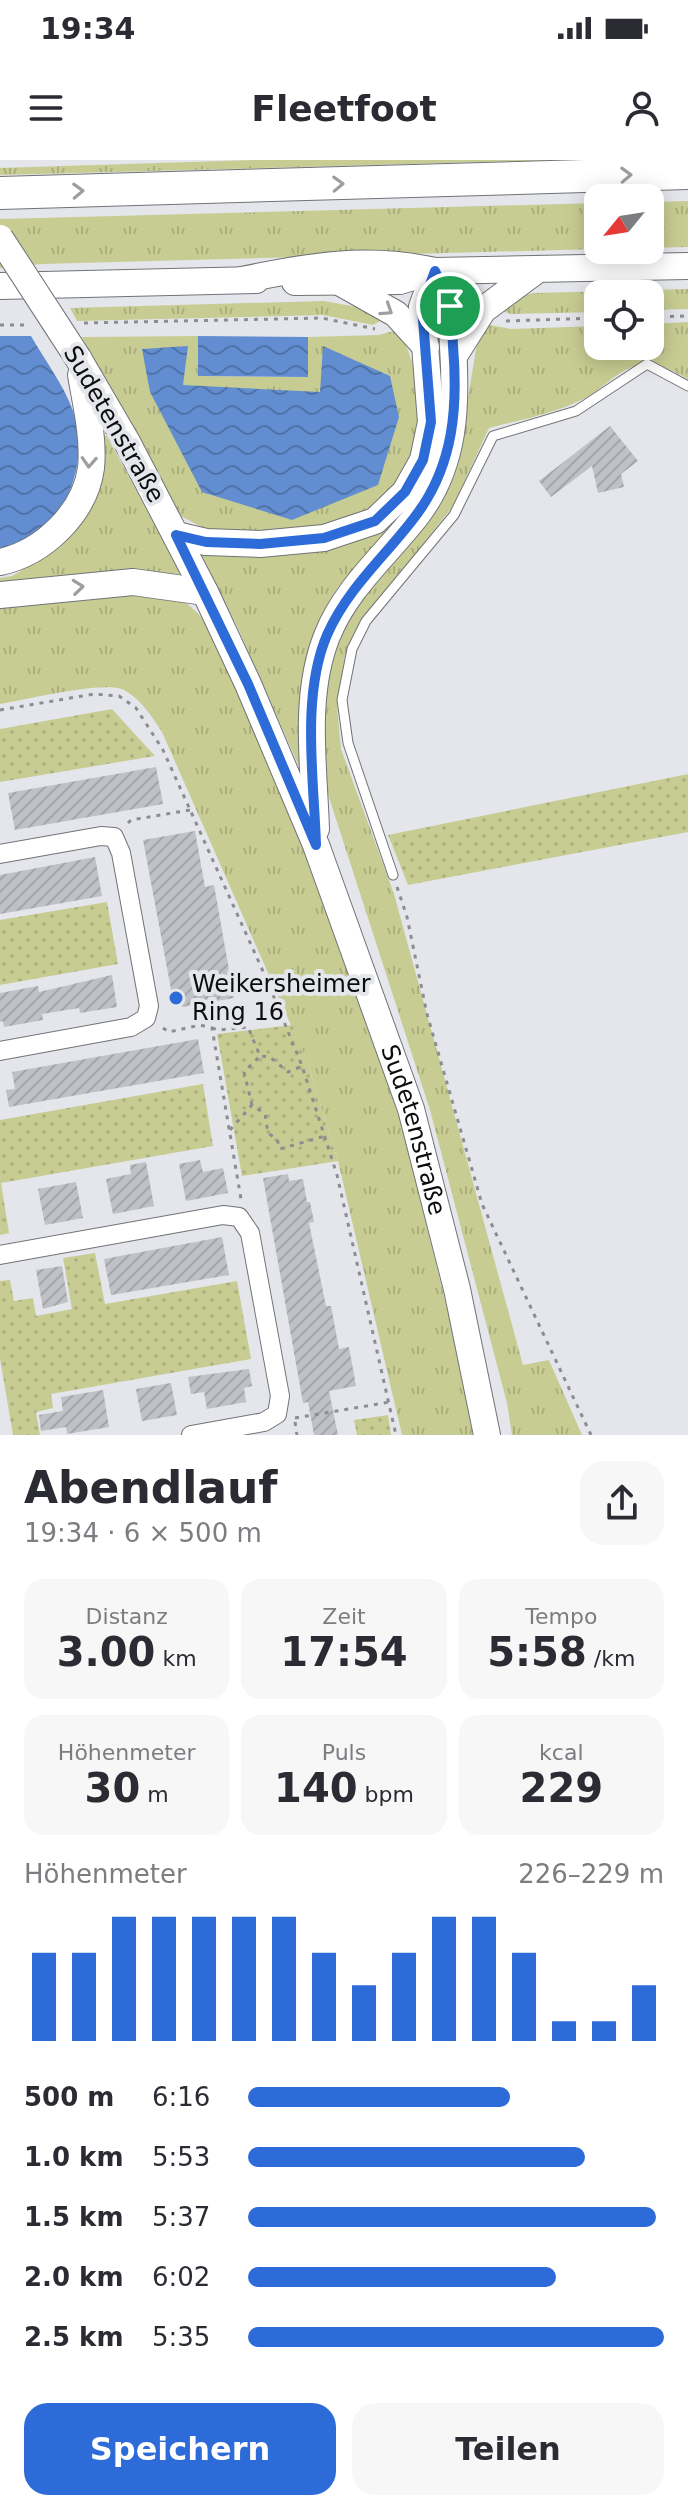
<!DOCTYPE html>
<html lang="de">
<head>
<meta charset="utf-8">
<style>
	:root { --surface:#fff; --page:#f7f7f7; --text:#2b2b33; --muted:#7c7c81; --accent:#2d6bd8 }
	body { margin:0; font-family:"DejaVu Sans",sans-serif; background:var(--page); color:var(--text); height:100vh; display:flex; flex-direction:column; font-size:30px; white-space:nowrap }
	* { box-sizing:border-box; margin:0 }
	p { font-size:26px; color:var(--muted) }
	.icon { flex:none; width:44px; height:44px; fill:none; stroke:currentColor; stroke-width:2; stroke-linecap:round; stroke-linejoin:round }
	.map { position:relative; height:1275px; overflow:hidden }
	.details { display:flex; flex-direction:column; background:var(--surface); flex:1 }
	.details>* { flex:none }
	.needle { width:52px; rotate:240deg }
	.buttons { position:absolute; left:584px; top:24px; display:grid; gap:16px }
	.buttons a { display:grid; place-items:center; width:80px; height:80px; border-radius:16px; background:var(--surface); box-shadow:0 4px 20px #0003; font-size:40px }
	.pin { position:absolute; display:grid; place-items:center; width:68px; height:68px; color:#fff; margin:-34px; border:4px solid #fff; border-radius:50%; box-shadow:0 2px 8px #0007 }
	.round { display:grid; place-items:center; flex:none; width:84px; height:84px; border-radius:24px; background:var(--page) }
	.summary { display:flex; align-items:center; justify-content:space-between; height:136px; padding:0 24px }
	h1 { font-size:44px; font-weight:800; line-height:60px }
	.stats { display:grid; grid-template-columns:repeat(3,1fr); gap:12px; height:136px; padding:8px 24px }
	.stats div { display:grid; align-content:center; border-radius:20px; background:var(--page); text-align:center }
	.stats b { font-size:40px; font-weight:800 }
	.stats small { font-size:22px; font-weight:400 }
	.stats p { font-size:22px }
	.chart { height:224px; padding:16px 24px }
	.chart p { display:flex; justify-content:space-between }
	.chart svg { width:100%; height:144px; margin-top:8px; stroke:var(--accent); stroke-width:6 }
	.primary-button { display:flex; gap:16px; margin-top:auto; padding:16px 24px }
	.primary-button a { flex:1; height:92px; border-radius:24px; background:var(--accent); color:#fff; font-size:32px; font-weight:800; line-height:92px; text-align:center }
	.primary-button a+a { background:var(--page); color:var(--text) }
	ul { padding:0 24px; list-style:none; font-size:26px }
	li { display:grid; grid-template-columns:128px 96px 1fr; align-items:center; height:60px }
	li i { height:20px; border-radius:10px; background:var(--accent) }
	.status { display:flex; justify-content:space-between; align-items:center; height:56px; padding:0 40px; background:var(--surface); direction:ltr }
	.status svg { height:22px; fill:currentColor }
	header { display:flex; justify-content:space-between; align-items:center; height:104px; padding:0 24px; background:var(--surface); font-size:36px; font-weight:800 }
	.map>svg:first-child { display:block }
</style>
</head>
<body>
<div class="status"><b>19:34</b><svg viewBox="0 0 49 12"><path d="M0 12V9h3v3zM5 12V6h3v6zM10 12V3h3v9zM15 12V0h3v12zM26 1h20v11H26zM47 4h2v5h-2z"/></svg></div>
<header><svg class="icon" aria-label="menu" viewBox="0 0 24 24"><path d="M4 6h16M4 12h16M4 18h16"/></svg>Fleetfoot<svg class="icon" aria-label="person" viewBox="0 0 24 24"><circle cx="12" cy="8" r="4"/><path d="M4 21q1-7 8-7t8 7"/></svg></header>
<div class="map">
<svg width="688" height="1275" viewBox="0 0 688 1275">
	<defs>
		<pattern id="grass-tufts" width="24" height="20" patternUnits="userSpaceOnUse" patternTransform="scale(2)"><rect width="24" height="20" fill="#c7cd92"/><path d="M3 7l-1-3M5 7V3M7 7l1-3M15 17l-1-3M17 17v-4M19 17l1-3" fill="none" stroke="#aaaf7d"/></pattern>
		<pattern id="park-dots" width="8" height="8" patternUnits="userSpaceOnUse" patternTransform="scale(2)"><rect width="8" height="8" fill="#c7cd92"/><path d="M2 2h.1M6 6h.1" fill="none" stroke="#aaaf7d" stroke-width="1.8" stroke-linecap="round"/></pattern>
		<pattern id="water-waves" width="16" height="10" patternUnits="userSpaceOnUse" patternTransform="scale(2)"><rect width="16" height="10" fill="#628ed1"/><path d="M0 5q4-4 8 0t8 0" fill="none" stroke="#4f72a8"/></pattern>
		<pattern id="building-hatch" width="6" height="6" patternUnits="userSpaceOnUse" patternTransform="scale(2)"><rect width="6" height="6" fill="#c0c1c6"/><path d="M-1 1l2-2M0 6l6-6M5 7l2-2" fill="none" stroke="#a4a5a9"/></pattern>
	</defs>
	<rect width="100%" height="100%" fill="#e4e6eb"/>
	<!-- grass -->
	<g fill="url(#grass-tufts)">
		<path d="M254 0H561L0 15V8Z"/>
		<path d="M688 41V87L650 88V42Z"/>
		<path d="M598 43V89L42 104 0 108V59Z"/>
		<path d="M688 129V149L650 150V134H598V152L511 154 499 150 518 136 535 133Z"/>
		<path d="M324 141 368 149 382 160 373 165 323 155 77 161 70 148Z"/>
		<path d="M431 151H445C447 206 456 268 431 319 415 354 382 381 357 408 350 415 341 422 336 430 299 484 301 557 305 620L238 468 198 390C263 395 344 400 398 354 405 348 411 338 416 330 426 317 437 296 439 280 443 238 435 193 431 151Z"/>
		<path d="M688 162V219C673 211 653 200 635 206 615 212 602 230 583 239 554 254 520 260 489 268L453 346 356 469 345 495 337 546 341 589 394 734 523 1205 549 1200 582 1275H512L507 1243 430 950 325 625 321 561 337 475 459 292 477 183 485 164 511 169 598 166V186H650V164Z"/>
		<path d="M393 171 406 185 418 219 420 281 386 339 357 360 326 371 213 373 179 355 82 177 198 176V216L307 217 308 177 379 175Z"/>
		<path d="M98 274 107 276 181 414H120L0 428V418L12 416 44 398 71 372Z"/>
		<path d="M137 430C175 436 182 434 208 465L296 664 369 860 402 968 452 1168 473 1275H402L338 1001 308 904 162 572C151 556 142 540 124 530 105 520 25 540 0 544V444Z"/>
	</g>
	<!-- park -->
	<g fill="url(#park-dots)">
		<path d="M112 549 155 596 0 622V569Z"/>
		<path d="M688 614V672L408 725 388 675Z"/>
		<path d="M107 742 118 804 0 825V760Z"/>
		<path d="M292 865 308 904 338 1001 242 1016 217 874Z"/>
		<path d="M203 924 213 986 1 1023 9 1073 0 1075V960Z"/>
		<path d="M95 1093 105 1144 237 1121 251 1199 51 1234 53 1248 36 1252 40 1275H13L0 1199V1121L10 1120 14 1141 33 1138 36 1156 72 1149 63 1098Z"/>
		<path d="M388 1255 391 1275H357L354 1260Z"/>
	</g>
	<!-- water -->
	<g fill="url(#water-waves)">
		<path d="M0 176H31C44 199 64 225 73 251 92 308 62 377 0 390Z"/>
		<path d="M198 176 308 177V217L198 216Z"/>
		<path d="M188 186 183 225 320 232 323 186 390 216 399 257 378 325 292 360 202 332 150 232 142 189Z"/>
	</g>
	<!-- building -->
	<g fill="url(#building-hatch)">
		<path d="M610 266 638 301 621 314 624 327 598 333 592 306 551 337 539 321Z"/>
		<path d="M156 607 163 644 15 670 8 633Z"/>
		<path d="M195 671 205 727 214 725 234 838 182 847 181 844 174 845 143 680Z"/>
		<path d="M95 697 102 736 0 754V715Z"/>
		<path d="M112 815 117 847 80 853 79 848 42 854 43 860 4 867 3 861 0 862V833L38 826 39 832Z"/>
		<path d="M198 879 204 913 9 947 6 930 15 929 12 912Z"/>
		<path d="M200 1000 203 1012 223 1008 228 1033 186 1041 179 1004Z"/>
		<path d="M146 1002 154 1046 113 1054 106 1019 131 1014 130 1005Z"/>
		<path d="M288 1014 289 1021 303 1019 307 1042H310L314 1062 309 1063 326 1146H331L339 1189 349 1187 356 1226 329 1231 338 1275H314L308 1242 303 1243 263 1018Z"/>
		<path d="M76 1022 83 1058 45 1065 38 1029Z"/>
		<path d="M222 1077 229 1115 111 1135 104 1099Z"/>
		<path d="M62 1106 68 1142 43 1149 36 1110Z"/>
		<path d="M249 1209 252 1226 244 1228 246 1242 207 1249 204 1232 191 1234 188 1217Z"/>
		<path d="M171 1223 177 1255 142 1261 136 1229Z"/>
		<path d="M103 1230 109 1267 67 1274 66 1267 41 1271 39 1255 63 1251 61 1237Z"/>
	</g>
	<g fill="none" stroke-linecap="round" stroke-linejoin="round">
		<defs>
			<path id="lane" d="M393 715 348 583 342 540 352 489 366 461 454 355 493 276 576 251 647 204 688 226"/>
			<g id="street">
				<path d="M0 694 101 676 114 677 121 693 149 846 146 858 131 867 0 891"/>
				<path d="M0 1095 223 1055 239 1057 250 1073 280 1236 277 1254 264 1262 191 1275"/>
			</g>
			<g id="secondary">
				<path d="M242 120C309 106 366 96 435 111L688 106"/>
				<path d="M295 122 400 121 416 116"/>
				<path d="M341 123 396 154 426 187"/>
				<path d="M0 126 256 120"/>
				<path d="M454 196 483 150 537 110"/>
				<path id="s1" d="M78 198 127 282 205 432 248 524 316 685 411 949 457 1129 487 1275"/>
				<path d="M176 375 206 382 260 384 324 378 375 361 405 332 423 300 431 262 422 147 435 111"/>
				<path d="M0 402C43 393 85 353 91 308 94 278 86 244 81 215"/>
				<path d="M0 435 133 422 205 432"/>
				<path d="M316 669C314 606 303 536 327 476 346 428 386 395 417 355 455 305 457 247 453 187 452 173 454 157 450 144 446 133 440 122 435 111"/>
			</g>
			<path id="highway" d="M0 33 688 13"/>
		</defs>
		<!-- lane casing -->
		<use href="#lane" stroke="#717377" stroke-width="11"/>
		<!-- street casing -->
		<use href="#street" stroke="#717377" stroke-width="20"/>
		<!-- secondary casing -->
		<use href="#secondary" stroke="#717377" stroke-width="28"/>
		<!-- highway casing -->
		<use href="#highway" stroke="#717377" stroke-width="34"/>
		<!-- path -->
		<g stroke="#8b8d91" stroke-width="3" stroke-dasharray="4 6" stroke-linecap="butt">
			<path d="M650 157 688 156"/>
			<path d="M506 161 598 158"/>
			<path d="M84 163 322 158 375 169"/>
			<path d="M0 165H28"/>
			<path d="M0 550 94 534 119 536 136 548 163 590 267 820 302 906 337 1015 396 1275"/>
			<path d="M128 663 131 660 190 650"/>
			<path d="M397 727 407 757 427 854 482 1044 591 1275"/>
			<path d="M163 868 169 872 200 865 212 868 241 1039"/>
			<path d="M212 868 219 870 248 867 260 896 270 897 288 912 302 906"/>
			<path d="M252 945 244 912 260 896"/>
			<path d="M230 970 252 945 265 954 268 973 277 979 280 989 325 976"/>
			<path d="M295 1258 390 1242"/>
			<path d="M295 1262 297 1275"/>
		</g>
		<!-- lane -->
		<use href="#lane" stroke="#fff" stroke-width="9"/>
		<!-- street -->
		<use href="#street" stroke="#fff" stroke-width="18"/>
		<!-- secondary -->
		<use href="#secondary" stroke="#fff" stroke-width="26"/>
		<!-- highway -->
		<use href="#highway" stroke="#fff" stroke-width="32"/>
		<defs>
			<path id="secondary-bridge" d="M0 78 78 198"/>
		</defs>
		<!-- secondary-bridge casing -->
		<use href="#secondary-bridge" stroke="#717377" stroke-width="28" stroke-linecap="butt"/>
		<!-- secondary-bridge -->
		<use href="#secondary-bridge" stroke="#fff" stroke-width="26"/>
	</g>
	<!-- one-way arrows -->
	<defs><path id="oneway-chevron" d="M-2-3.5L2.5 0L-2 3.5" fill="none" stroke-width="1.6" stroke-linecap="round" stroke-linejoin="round" transform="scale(2)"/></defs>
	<g stroke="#9d9e9f">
		<use href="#oneway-chevron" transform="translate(626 15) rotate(-2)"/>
		<use href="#oneway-chevron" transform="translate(338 24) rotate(-2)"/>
		<use href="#oneway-chevron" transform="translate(78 31) rotate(-2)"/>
		<use href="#oneway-chevron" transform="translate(387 150) rotate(33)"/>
		<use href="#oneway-chevron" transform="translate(89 302) rotate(93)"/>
		<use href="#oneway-chevron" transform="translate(78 427) rotate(-6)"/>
	</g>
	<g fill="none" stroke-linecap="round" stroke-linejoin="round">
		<defs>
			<path id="route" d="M435 111C440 122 446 133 450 144 454 157 452 173 453 186 458 246 454 304 417 354 387 395 348 427 327 475 301 536 314 619 316 685L248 524 176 375 206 382 260 384 324 378 375 361 405 332 423 300 431 262 422 147Z"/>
		</defs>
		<!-- route casing -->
		<use href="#route" stroke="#fff" stroke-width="16"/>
		<!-- route -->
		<use href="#route" stroke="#2d6bd8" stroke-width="10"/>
	</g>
	<!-- markers -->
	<circle fill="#2d6bd8" stroke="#e4e6eb" stroke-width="3" cx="176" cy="838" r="8"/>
	<g text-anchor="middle" stroke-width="8" stroke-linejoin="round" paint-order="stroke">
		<!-- street labels -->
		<g font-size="24" fill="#0b0c0e" stroke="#e4e6eb">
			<text transform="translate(114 264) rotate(60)" y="8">Sudetenstraße</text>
			<text dy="8" stroke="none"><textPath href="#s1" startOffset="844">Sudetenstraße</textPath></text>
		</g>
		<!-- poi labels -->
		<g font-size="24" fill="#0b0c0e" stroke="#e4e6eb" text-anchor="start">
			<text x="192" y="832">Weikersheimer<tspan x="192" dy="28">Ring 16</tspan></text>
		</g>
	</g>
</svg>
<div class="buttons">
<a><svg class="needle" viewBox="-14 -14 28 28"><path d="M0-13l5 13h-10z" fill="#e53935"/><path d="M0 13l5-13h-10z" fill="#7c7c81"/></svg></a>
<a><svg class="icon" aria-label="locate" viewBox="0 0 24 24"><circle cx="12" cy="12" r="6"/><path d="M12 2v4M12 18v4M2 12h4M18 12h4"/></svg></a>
</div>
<div class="pin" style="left:450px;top:146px;background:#1e9e55"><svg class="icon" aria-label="arrive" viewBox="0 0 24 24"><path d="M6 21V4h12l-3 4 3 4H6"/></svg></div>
</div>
<section class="details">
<div class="summary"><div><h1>Abendlauf</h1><p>19:34 · 6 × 500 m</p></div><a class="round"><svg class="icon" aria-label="share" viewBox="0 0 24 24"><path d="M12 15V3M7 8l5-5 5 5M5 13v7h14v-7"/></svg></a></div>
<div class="stats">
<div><p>Distanz</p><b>3.00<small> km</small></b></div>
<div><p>Zeit</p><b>17:54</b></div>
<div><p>Tempo</p><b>5:58<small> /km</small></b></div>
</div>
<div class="stats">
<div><p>Höhenmeter</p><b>30<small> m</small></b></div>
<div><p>Puls</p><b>140<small> bpm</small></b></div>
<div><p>kcal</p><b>229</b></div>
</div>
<div class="chart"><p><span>Höhenmeter</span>226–229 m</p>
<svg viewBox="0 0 160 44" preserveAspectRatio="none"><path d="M5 44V17M15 44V17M25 44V6M35 44V6M45 44V6M55 44V6M65 44V6M75 44V17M85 44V27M95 44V17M105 44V6M115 44V6M125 44V17M135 44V38M145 44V38M155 44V27"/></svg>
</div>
<ul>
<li><b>500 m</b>6:16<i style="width:63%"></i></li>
<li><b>1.0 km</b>5:53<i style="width:81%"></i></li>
<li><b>1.5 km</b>5:37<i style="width:98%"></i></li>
<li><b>2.0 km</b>6:02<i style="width:74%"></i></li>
<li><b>2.5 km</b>5:35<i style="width:100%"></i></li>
</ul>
<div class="primary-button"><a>Speichern</a><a>Teilen</a></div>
</section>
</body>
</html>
